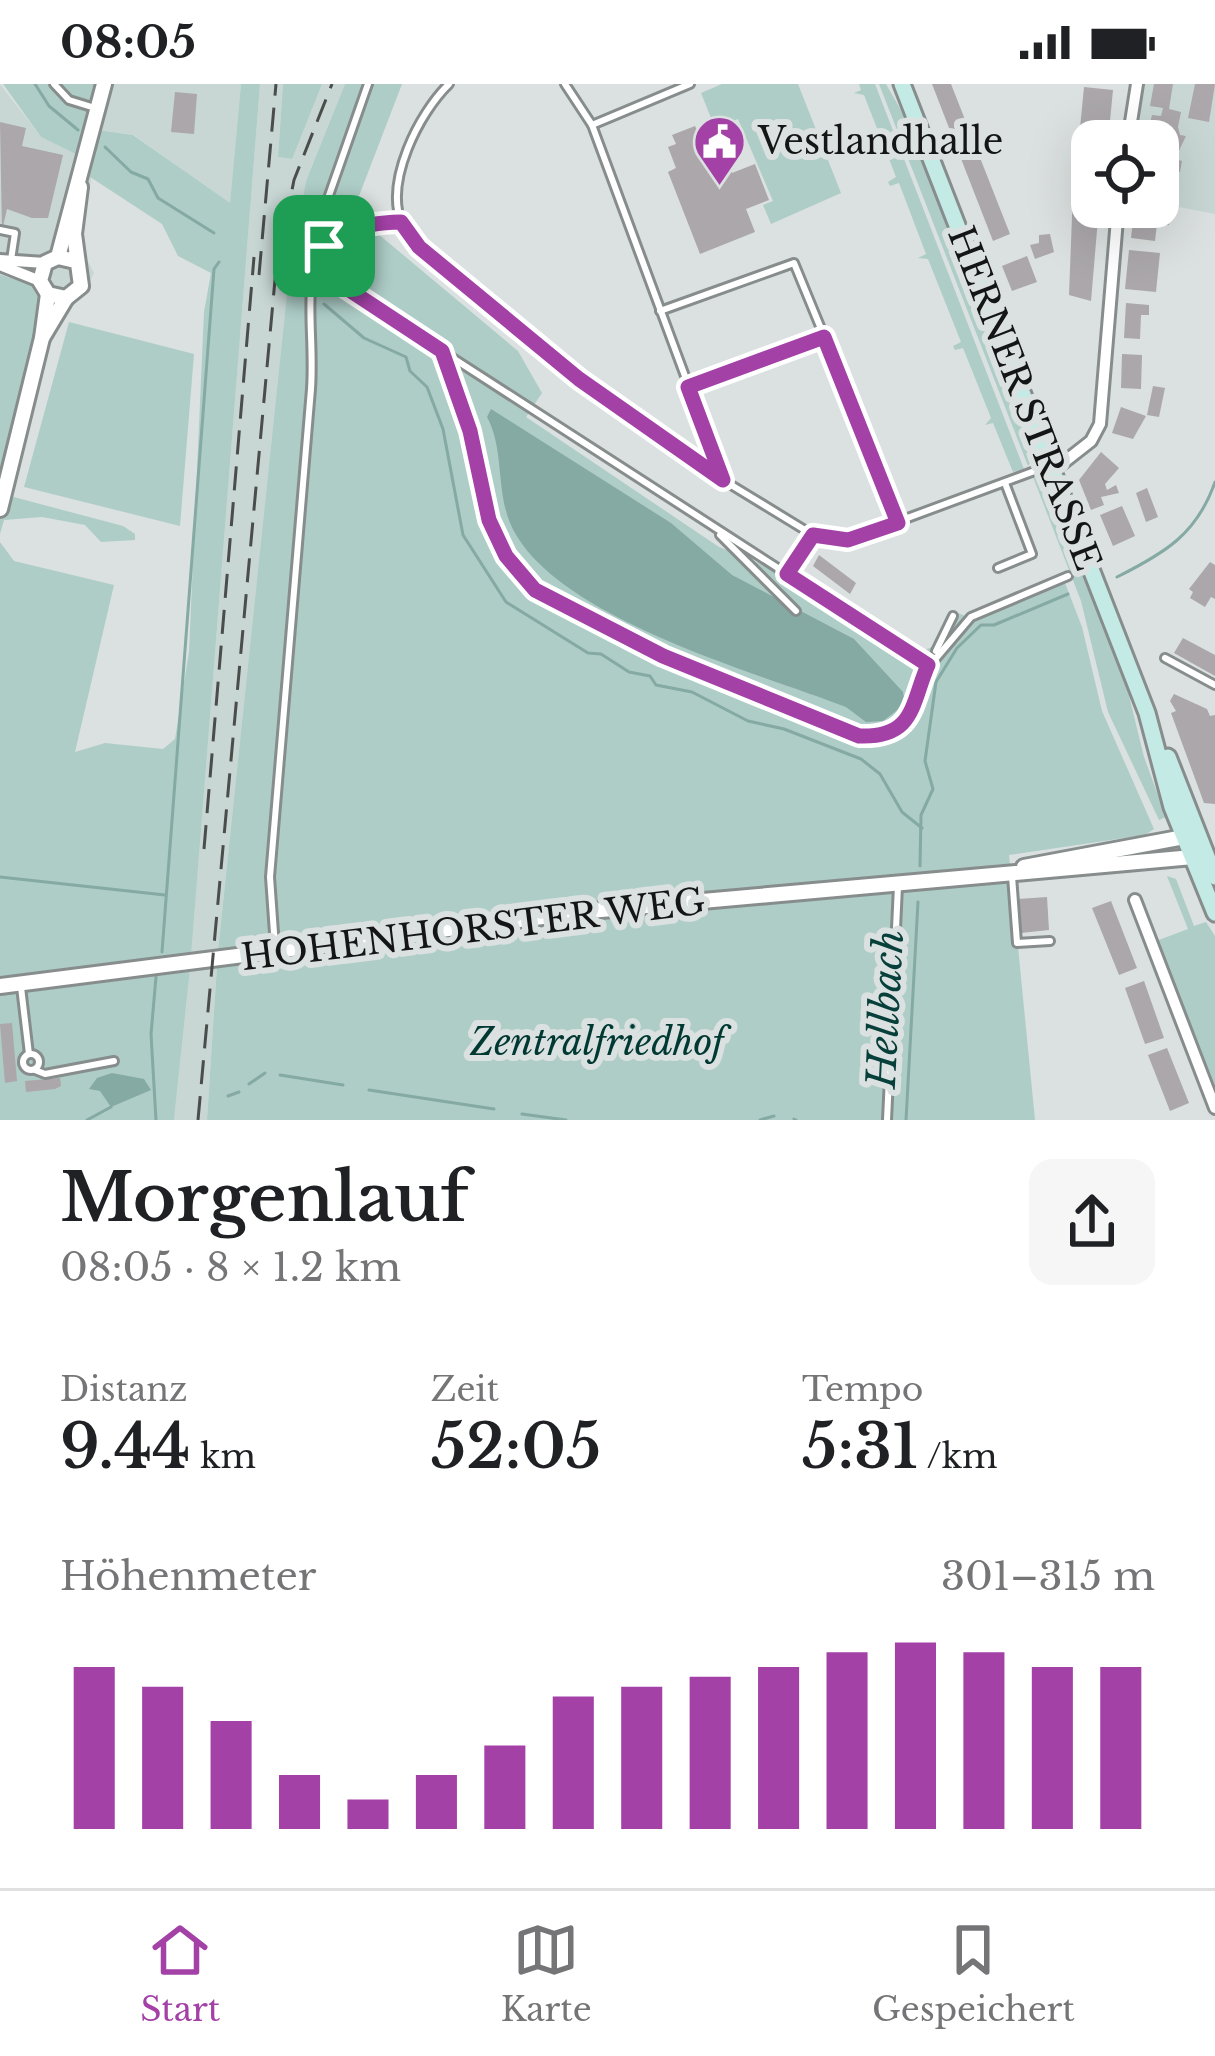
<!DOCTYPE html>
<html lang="de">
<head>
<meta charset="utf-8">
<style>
	:root { --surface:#fff; --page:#f6f6f6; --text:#202124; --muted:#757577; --line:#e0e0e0; --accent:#a341a7 }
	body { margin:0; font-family:"Libre Baskerville",serif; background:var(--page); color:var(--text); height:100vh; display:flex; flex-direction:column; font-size:45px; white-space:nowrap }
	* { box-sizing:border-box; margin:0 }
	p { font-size:39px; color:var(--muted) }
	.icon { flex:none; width:66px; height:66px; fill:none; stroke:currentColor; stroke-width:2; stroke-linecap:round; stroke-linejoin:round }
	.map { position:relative; height:1036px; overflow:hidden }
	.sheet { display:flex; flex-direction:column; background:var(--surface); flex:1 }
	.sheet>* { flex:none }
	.controls { position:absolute; left:1071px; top:36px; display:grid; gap:24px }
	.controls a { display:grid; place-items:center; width:108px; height:108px; border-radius:24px; background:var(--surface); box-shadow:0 12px 48px #0002; font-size:60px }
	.pin { position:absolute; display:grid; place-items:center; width:102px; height:102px; color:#fff; margin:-51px; border-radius:24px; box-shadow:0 6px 18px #0006 }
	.round { display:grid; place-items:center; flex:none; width:126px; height:126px; border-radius:24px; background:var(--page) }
	.overview { display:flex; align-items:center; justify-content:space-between; height:204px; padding:0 60px }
	h1 { font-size:66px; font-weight:600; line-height:90px }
	.stats { display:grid; grid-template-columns:repeat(3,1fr); gap:18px; height:204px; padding:12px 60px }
	.stats div { display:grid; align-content:center }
	.stats b { font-size:60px; font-weight:600 }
	.stats small { font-size:33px; font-weight:400 }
	.stats p { font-size:33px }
	.chart { height:336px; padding:24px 60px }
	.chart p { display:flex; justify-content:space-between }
	.chart svg { width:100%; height:216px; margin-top:12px; stroke:var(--accent); stroke-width:6 }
	.status { display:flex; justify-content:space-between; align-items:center; height:84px; padding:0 60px; background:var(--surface); direction:ltr }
	.status svg { height:33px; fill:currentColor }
	.dock { display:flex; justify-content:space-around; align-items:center; height:168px; border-top:3px solid var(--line); background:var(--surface); font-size:33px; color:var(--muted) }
	.dock a { display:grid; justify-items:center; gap:6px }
	.dock .current { color:var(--accent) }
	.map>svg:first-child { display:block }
</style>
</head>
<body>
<div class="status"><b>08:05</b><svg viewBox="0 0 49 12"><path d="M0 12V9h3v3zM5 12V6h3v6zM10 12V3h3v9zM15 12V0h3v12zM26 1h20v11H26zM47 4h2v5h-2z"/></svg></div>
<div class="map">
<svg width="1215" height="1036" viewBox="0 0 1215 1036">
	<rect width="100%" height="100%" fill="#dbe1e0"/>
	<!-- built -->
	<g fill="#c8d7d4">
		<path d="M0 0 41 53 83 73 92 90 80 163 94 189 83 212 65 225 39 215 28 199 0 191Z"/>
		<path d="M99 0H241L230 120 134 51 91 45Z"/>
		<path d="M260 0H283L278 73 291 75 322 0H345L306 97 290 181 218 867 191 871Z"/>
		<path d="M1144 0H1215V130L1158 119V57H1134Z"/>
		<path d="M217 882 207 1036H174L190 885Z"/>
	</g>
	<!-- green -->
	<g fill="#aecdc7">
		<path d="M3 0H99L91 45 133 51 230 119 241 0H260L190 885 174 1036H0V458L14 477 114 501 75 668 105 659 163 665 175 655 189 568 204 228 211 189 178 172 162 140 78 85 82 73 41 53Z"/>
		<path d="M283 0H322L292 75 278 73Z"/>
		<path d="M345 0H364L323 115 313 180 320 181C336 158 348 148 377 149L518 267 542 309 526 333 719 463 808 499 920 568 932 563 951 526 965 532 1062 491 1082 543 1102 627 1154 745 1145 751 1009 771 1035 1036H207L218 867 290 181 306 97Z"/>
		<path d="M372 0H402L354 125 340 132 329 131Z"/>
		<path d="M722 0H798L841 109 771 140 763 121 773 117 738 35 715 44 701 9Z"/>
		<path d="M859 0H875L1024 385 1013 388 993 339 985 341 991 334 963 264 955 266 953 262 961 258 928 175 918 174 926 170 899 99 890 102 888 98 896 93 864 11 854 9 861 6Z"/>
		<path d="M879 0H886C949 105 990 244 1034 359L1035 371 1028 382Z"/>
		<path d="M0 191 29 199 39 215 65 225 51 257 10 412 123 442 135 450V456L101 458 85 441 42 433 4 436 0 450Z"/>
		<path d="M69 238 194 270 180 442 24 403Z"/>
		<path d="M1033 393 1052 403 1123 587 1144 673 1166 733 1159 736 1108 628 1081 517Z"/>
		<path d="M1167 792 1176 795 1194 842 1206 838 1215 852V1006L1156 857 1188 845Z"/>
	</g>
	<!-- water -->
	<g fill="#85a9a3">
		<path d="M491 325 671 439 732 491 854 555 903 608 905 620 883 637 866 638 846 623C755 588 564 536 515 449 494 413 506 368 487 333Z"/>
		<path d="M112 989 144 995 151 1006 111 1023 100 1007 89 1005 97 994Z"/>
	</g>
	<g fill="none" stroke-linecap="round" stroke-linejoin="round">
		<!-- stream -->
		<g stroke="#85a9a3" stroke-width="3">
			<path d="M35 0 49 22 78 46"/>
			<path d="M105 63 131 88 148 95 158 114 214 149"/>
			<path d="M324 220 364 254 406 273 410 287 427 303 443 345 463 451 506 518 588 569 601 570 629 588 650 592 656 601 692 608 748 637 784 645 861 675 880 690 902 728 922 744"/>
			<path d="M1117 493C1165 469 1197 450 1215 398"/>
			<path d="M920 782 921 731 933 705 925 677 936 598 957 564 981 541H994L1068 510"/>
			<path d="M0 793 165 811"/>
			<path d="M162 868 214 185 219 178"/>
			<path d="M156 893 151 950 156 1036"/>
			<path d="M280 991 343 1001"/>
			<path d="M249 1000 265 989"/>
			<path d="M369 1006 494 1025"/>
			<path d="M228 1012 239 1008"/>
			<path d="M522 1030 566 1036"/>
			<path d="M794 1035 796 1036"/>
			<path d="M87 1036 111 1023"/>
			<path d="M760 1036 774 1032"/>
			<path d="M906 1036 918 818"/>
		</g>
	</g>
	<!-- building -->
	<g fill="#aba7aa">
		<path d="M932 0H951L1010 150 993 157Z"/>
		<path d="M1154 0H1173L1169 25 1181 28 1178 43 1180 51 1186 52 1175 75 1182 77 1180 88 1173 87 1174 113 1168 111 1166 120 1158 119 1157 40 1150 39 1152 31 1161 32 1163 24 1150 22Z"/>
		<path d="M1195 0H1215L1209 38 1188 34Z"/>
		<path d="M1084 3 1113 6 1108 57H1092V97L1075 95Z"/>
		<path d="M175 8 197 10 194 50 171 48Z"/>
		<path d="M0 38 26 44 22 62 63 71 48 134H32L7 125 2 147Z"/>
		<path d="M695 42 699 51 706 48 711 61 720 58 732 89 755 80 769 116 746 125 755 148 700 170 668 88 676 84 668 63 676 60 672 51Z"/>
		<path d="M1073 106 1092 107V123H1099L1091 217 1069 211Z"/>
		<path d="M1134 127 1170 133 1169 141 1157 140 1155 157 1131 154Z"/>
		<path d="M1050 150 1054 168 1035 175 1030 161 1039 159V151Z"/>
		<path d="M1129 166 1160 169 1156 208 1125 205Z"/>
		<path d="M1027 172 1037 198 1012 207 1002 182Z"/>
		<path d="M1126 219 1149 221V231H1141L1140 255 1124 254Z"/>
		<path d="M1122 270 1142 271 1141 305 1121 304Z"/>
		<path d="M1153 302 1165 304 1159 333 1147 331Z"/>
		<path d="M1121 323 1146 332 1133 355 1112 349Z"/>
		<path d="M1101 368 1119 384 1105 400 1107 406 1116 401 1119 409 1101 413 1104 421 1091 426 1079 396Z"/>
		<path d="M1147 404 1158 433 1146 438 1136 409Z"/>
		<path d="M1122 422 1135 452 1113 462 1100 431Z"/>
		<path d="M819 471 856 499 850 510 813 482Z"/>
		<path d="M1210 478 1215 481V515L1211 513 1205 523 1190 514 1193 508 1189 505Z"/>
		<path d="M1183 554 1215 571V592L1174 569Z"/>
		<path d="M1174 610 1207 625 1210 632 1215 631V720L1204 719 1171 629 1176 627 1170 617Z"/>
		<path d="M1047 813 1049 846 1021 849 1018 815Z"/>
		<path d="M1111 817 1137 884 1119 891 1092 824Z"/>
		<path d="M1144 897 1164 954 1145 960 1125 904Z"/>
		<path d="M12 939 17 997 5 999 0 940Z"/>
		<path d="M1167 964 1189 1019 1170 1027 1148 971Z"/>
		<path d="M60 994 61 1002 55 1005 26 1008 25 997Z"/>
	</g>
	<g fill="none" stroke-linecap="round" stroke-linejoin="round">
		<defs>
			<g id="service">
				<path d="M54 0 69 16 95 24"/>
				<path d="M449 0C419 29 384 98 402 140 406 148 414 156 419 163L579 295 723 396 813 451 848 456 1048 382"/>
				<path d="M565 0 592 41 690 0"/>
				<path d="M592 41 722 392"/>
				<path d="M0 146 15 149 11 176"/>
				<path d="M324 162 326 120 368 0"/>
				<path d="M316 184 442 267 470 347 489 436 506 472 535 507 663 572 859 652 892 646 908 635 926 586 971 533 1068 492"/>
				<path d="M660 227 794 179 824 252 688 303"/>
				<path d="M824 252 898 439"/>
				<path d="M445 269 928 581"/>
				<path d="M720 451 796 527"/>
				<path d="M998 484 1032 470 1005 399"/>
				<path d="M787 491 813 451"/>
				<path d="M936 567 953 532"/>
				<path d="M1165 574 1215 601"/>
				<path d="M1012 792 1017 859 1050 857"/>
				<path d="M275 863 270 793 311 305C317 219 281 143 401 138"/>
				<path d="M21 903 29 970"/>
				<circle cx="31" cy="978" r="8"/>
				<path d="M35 986 45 990 114 977"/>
				<path d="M887 1036 898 802"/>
			</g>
			<g id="minor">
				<path d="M1128 57 1137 0"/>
				<path d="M0 176 45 179"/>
				<path d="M0 181 40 197"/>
				<path d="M1054 386 1091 357 1100 340 1118 123"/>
				<path d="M1135 816 1215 1024"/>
			</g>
			<g id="tertiary">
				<path d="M58 173 104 0"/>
				<path d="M75 177 58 173 45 179 40 197 48 210 66 214 81 202 74 150 80 103"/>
				<path d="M42 254 66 214"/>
				<path d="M0 425 42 254 48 210"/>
				<path d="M1024 783 1184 753"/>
				<path d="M0 902 590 827 1193 773"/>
			</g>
			<g id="secondary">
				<path d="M902 0 1147 629 1172 723 1215 829"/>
				<path d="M1168 673 1215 793"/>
			</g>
		</defs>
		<!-- service casing -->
		<use href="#service" stroke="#878d8c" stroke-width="12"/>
		<!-- minor casing -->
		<use href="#minor" stroke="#878d8c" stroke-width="16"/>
		<!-- tertiary casing -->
		<use href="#tertiary" stroke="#878d8c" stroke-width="20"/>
		<!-- secondary casing -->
		<use href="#secondary" stroke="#878d8c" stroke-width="21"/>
		<!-- service -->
		<use href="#service" stroke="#fff" stroke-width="6"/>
		<!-- minor -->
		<use href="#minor" stroke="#fff" stroke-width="10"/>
		<!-- tertiary -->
		<use href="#tertiary" stroke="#fff" stroke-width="14"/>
		<!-- secondary -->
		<use href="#secondary" stroke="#c4eae5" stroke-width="15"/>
		<!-- rail -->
		<g stroke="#4a4d4c" stroke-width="3" stroke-dasharray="24 12" stroke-linecap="butt">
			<path d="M259 191 276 0"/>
			<path d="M204 765 254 173"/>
			<path d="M198 1036 276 185 294 96 332 0"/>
		</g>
	</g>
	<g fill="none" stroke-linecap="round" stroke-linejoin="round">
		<defs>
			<path id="route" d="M401 138 419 163 579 295 723 396 688 303 824 253 898 439 848 456 813 451 787 490 928 581C911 620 915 654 859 652L663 572 535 506 506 472 489 436 470 347 442 267 316 184C324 144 367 139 401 138Z"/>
		</defs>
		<!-- route casing -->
		<use href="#route" stroke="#fff" stroke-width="24"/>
		<!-- route -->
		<use href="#route" stroke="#a341a7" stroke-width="15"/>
	</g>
	<!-- icons -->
	<defs>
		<symbol id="civic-pin" viewBox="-11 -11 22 30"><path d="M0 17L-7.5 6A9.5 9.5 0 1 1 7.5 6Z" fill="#a341a7" stroke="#dbe1e0"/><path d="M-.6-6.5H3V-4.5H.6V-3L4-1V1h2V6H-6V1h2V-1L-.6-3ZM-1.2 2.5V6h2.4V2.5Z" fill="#fff"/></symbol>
	</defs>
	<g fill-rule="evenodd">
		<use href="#civic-pin" x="690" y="28" width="59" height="81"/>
	</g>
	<g text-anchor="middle" stroke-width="12" stroke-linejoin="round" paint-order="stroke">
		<!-- poi labels -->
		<g font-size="36" fill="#141615" stroke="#dbe1e0" text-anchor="start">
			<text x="758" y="70">Vestlandhalle</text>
		</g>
		<!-- street labels -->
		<g font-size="36" fill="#141615" stroke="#dbe1e0">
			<text transform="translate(1025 314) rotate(69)" y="13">HERNER STRASSE</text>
			<text transform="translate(473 845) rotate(-7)" y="13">HOHENHORSTER WEG</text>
		</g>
		<!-- park labels -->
		<g font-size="36" font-style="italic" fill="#003832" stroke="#dbe1e0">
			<text x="597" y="971">Zentralfriedhof</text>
		</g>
		<!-- water labels -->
		<g font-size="39" font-style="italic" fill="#07403a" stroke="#dbe1e0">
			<text transform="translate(885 925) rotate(-87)" y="14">Hellbach</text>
		</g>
	</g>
</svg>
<div class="controls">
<a><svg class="icon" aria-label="locate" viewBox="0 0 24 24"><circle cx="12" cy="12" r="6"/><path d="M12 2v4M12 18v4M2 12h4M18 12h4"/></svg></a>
</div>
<div class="pin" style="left:324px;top:162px;background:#1e9e55"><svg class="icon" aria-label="arrive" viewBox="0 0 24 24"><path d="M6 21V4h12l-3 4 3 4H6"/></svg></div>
</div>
<section class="sheet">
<div class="overview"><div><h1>Morgenlauf</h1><p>08:05 · 8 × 1.2 km</p></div><a class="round"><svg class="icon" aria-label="share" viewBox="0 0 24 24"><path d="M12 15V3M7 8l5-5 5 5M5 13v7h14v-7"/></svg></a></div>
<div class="stats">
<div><p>Distanz</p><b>9.44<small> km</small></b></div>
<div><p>Zeit</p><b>52:05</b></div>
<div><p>Tempo</p><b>5:31<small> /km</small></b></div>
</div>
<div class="chart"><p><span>Höhenmeter</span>301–315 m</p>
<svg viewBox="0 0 160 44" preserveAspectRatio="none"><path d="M5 44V11M15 44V15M25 44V22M35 44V33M45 44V38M55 44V33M65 44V27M75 44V17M85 44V15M95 44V13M105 44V11M115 44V8M125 44V6M135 44V8M145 44V11M155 44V11"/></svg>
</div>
</section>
<nav class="dock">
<a class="current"><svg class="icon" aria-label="home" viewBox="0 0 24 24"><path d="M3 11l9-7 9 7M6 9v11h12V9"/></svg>Start</a>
<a><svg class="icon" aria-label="map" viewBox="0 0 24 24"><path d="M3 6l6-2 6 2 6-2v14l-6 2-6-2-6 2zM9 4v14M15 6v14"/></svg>Karte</a>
<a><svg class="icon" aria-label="saved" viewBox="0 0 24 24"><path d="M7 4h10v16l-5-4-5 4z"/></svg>Gespeichert</a>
</nav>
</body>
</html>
